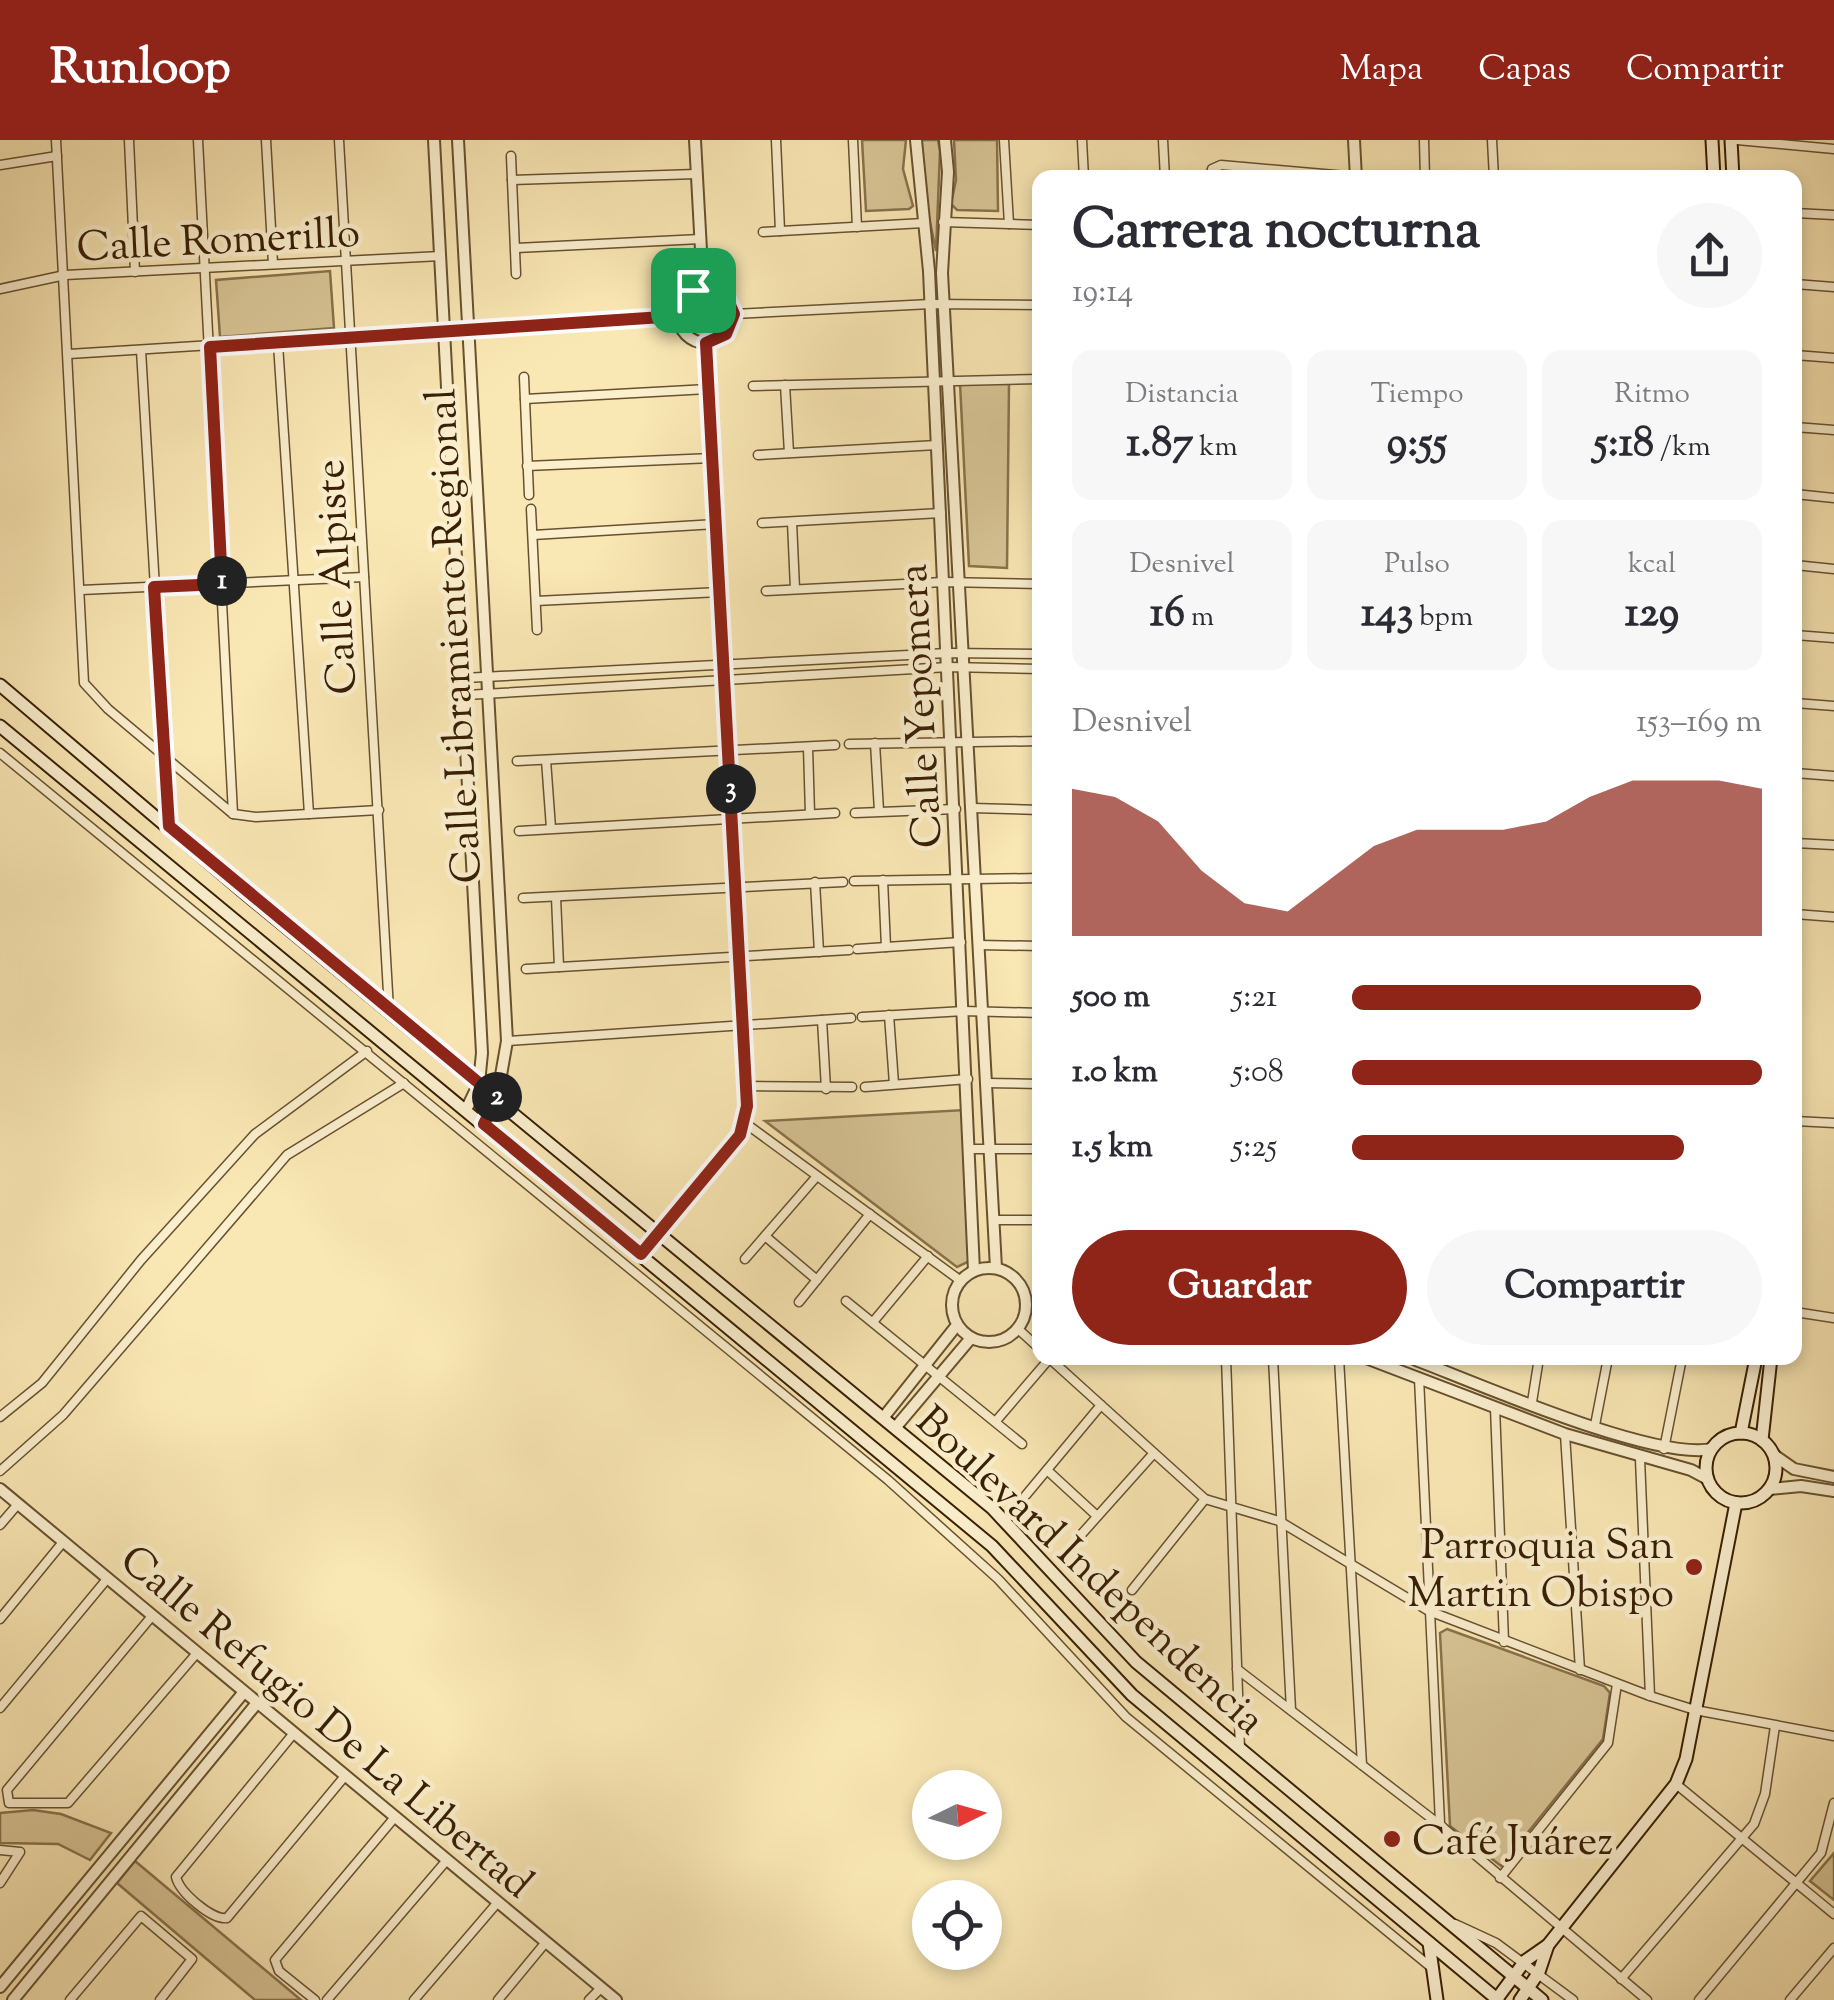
<!DOCTYPE html>
<html lang="es">
<head>
<meta charset="utf-8">
<style>
	:root { --surface:#fff; --page:#f7f7f7; --text:#2b2b33; --muted:#7c7c81; --accent:#8f2418 }
	body { margin:0; font-family:"Sorts Mill Goudy",serif; background:var(--page); color:var(--text); height:100vh; display:flex; flex-direction:column; font-size:38px; white-space:nowrap }
	* { box-sizing:border-box; margin:0 }
	p { font-size:32px; color:var(--muted) }
	.icon { flex:none; width:55px; height:55px; fill:none; stroke:currentColor; stroke-width:2; stroke-linecap:round; stroke-linejoin:round }
	.map { position:relative; flex:1; overflow:hidden }
	.side { position:absolute; left:1032px; top:30px; width:770px; height:1195px; display:flex; flex-direction:column; background:var(--surface); border-radius:20px; box-shadow:0 5px 15px #0003 }
	.side>* { flex:none }
	.needle { width:65px; rotate:85deg }
	.fabs { position:absolute; left:912px; top:1630px; display:grid; gap:20px }
	.fabs a { display:grid; place-items:center; width:90px; height:90px; border-radius:50%; background:var(--surface); box-shadow:0 5px 15px #0003; font-size:50px }
	.pin { position:absolute; display:grid; place-items:center; width:85px; height:85px; color:#fff; margin:-42px; border-radius:20px; box-shadow:0 5px 15px #0006 }
	.km { position:absolute; width:50px; height:50px; margin:-25px; border-radius:50%; background:#222; color:#fff; font-size:28px; line-height:50px; text-align:center }
	.round { display:grid; place-items:center; flex:none; width:105px; height:105px; border-radius:52px; background:var(--page) }
	.head { display:flex; align-items:center; justify-content:space-between; height:170px; padding:0 40px }
	h1 { font-size:55px; font-weight:700; line-height:75px }
	.metrics { display:grid; grid-template-columns:repeat(3,1fr); gap:15px; height:170px; padding:10px 40px }
	.metrics div { display:grid; align-content:center; border-radius:20px; background:var(--page); text-align:center }
	.metrics b { font-size:42px; font-weight:700 }
	.metrics small { font-size:28px; font-weight:400 }
	.metrics p { font-size:28px }
	.chart { height:280px; padding:20px 40px }
	.chart p { display:flex; justify-content:space-between }
	.chart svg { width:100%; height:180px; margin-top:10px; fill:var(--accent); opacity:.7 }
	.cta { display:flex; gap:20px; margin-top:auto; padding:20px 40px }
	.cta a { flex:1; height:115px; border-radius:60px; background:var(--accent); color:#fff; font-size:40px; font-weight:700; line-height:115px; text-align:center }
	.cta a+a { background:var(--page); color:var(--text) }
	ul { padding:0 40px; list-style:none; font-size:32px }
	li { display:grid; grid-template-columns:160px 120px 1fr; align-items:center; height:75px }
	li i { height:25px; border-radius:12px; background:var(--accent) }
	header { display:flex; align-items:center; gap:60px; box-sizing:border-box; height:140px; padding:0 50px; background:var(--accent); color:#fff }
	header strong { font-size:48px }
	nav { display:flex; gap:55px; margin-inline-start:auto; font-size:35px }
	.map>svg:first-child { display:block }
</style>
</head>
<body>
<header>
<strong>Runloop</strong>
<nav><a>Mapa</a><a>Capas</a><a>Compartir</a></nav>
</header>
<div class="map">
<svg width="1834" height="1860" viewBox="0 0 1834 1860">
	<rect width="100%" height="100%" fill="#f9e7b4"/>
	<filter id="stains"><feTurbulence type="fractalNoise" baseFrequency=".002" numOctaves="4"/><feColorMatrix values="0 0 0 0 .2 0 0 0 0 .09 0 0 0 0 .02 0 0 0 .5 -.17"/></filter>
	<radialGradient id="worn" r=".72"><stop offset=".6" stop-color="#630" stop-opacity="0"/><stop offset="1" stop-color="#630" stop-opacity=".3"/></radialGradient>
	<!-- green -->
	<g fill="#d8c596" stroke="#88724c" stroke-width="2.5">
		<path d="M862 0H906L903 29 913 66 909 69 866 71Z"/>
		<path d="M920 0H938L940 11 936 111 925 58Z"/>
		<path d="M954 0H997L998 71 957 70 951 64 956 40Z"/>
		<path d="M330 131 334 188 220 197 216 140Z"/>
		<path d="M960 243 1009 244 1007 428 969 426Z"/>
		<path d="M965 970 972 1120 957 1127 765 981Z"/>
		<path d="M1447 1489 1604 1546 1610 1553 1603 1599 1501 1726 1450 1686 1440 1493Z"/>
		<path d="M33 1670 61 1674 111 1693 90 1720 58 1704 0 1703V1673Z"/>
		<path d="M1834 1713V1760L1810 1741Z"/>
		<path d="M135 1721 301 1860H255L117 1743Z"/>
	</g>
	<g fill="none" stroke-linecap="round" stroke-linejoin="round">
		<defs>
			<g id="minor">
				<path d="M56 0 84 543 108 569 233 674 256 677 379 670"/>
				<path d="M129 0 135 132"/>
				<path d="M198 0 233 674"/>
				<path d="M266 0 273 124"/>
				<path d="M339 0 389 870"/>
				<path d="M776 0 780 91"/>
				<path d="M853 0 857 87"/>
				<path d="M1004 0 1009 84"/>
				<path d="M1082 0 1084 38"/>
				<path d="M1163 0 1165 38"/>
				<path d="M1424 0 1425 38"/>
				<path d="M1492 0 1494 38"/>
				<path d="M1737 0 1834 9"/>
				<path d="M511 16 516 134"/>
				<path d="M0 25 57 16"/>
				<path d="M1210 38 1212 29 1221 25 1358 37"/>
				<path d="M512 40 696 34"/>
				<path d="M1795 73 1834 75"/>
				<path d="M943 82 1040 85"/>
				<path d="M763 92 924 83"/>
				<path d="M516 108 701 99"/>
				<path d="M1795 144 1834 147"/>
				<path d="M0 149 65 135 441 116"/>
				<path d="M734 174 931 164 1040 165"/>
				<path d="M278 204 309 674"/>
				<path d="M141 210 169 686"/>
				<path d="M69 214 678 176"/>
				<path d="M1795 215 1834 218"/>
				<path d="M524 237 529 355"/>
				<path d="M785 245 789 313"/>
				<path d="M753 246 1040 239"/>
				<path d="M525 259 708 249"/>
				<path d="M1795 287 1834 290"/>
				<path d="M758 315 937 305"/>
				<path d="M527 326 712 318"/>
				<path d="M1795 354 1834 358"/>
				<path d="M531 369 537 490"/>
				<path d="M792 382 795 449"/>
				<path d="M762 383 941 373"/>
				<path d="M533 395 716 384"/>
				<path d="M1795 425 1834 429"/>
				<path d="M81 450 364 437"/>
				<path d="M766 451 944 442 1040 444"/>
				<path d="M536 461 720 452"/>
				<path d="M1795 495 1834 498"/>
				<path d="M464 538 948 513 1040 514"/>
				<path d="M466 555 949 527 1040 529"/>
				<path d="M1795 563 1834 566"/>
				<path d="M875 603 879 671"/>
				<path d="M849 604 1040 601"/>
				<path d="M808 607 810 674"/>
				<path d="M0 613 888 1340 998 1439 1126 1577 1432 1828"/>
				<path d="M546 620 551 688"/>
				<path d="M517 621 835 605"/>
				<path d="M1795 633 1834 636"/>
				<path d="M972 668 1040 670"/>
				<path d="M855 673 956 669"/>
				<path d="M519 691 835 673"/>
				<path d="M1795 703 1834 705"/>
				<path d="M883 740 886 807"/>
				<path d="M854 741 1040 738"/>
				<path d="M815 742 819 812"/>
				<path d="M556 757 559 827"/>
				<path d="M523 758 843 742"/>
				<path d="M1795 774 1834 777"/>
				<path d="M978 805 1040 806"/>
				<path d="M857 809 961 802"/>
				<path d="M526 829 849 810"/>
				<path d="M889 875 894 944"/>
				<path d="M862 877 964 871 1040 873"/>
				<path d="M822 880 826 949"/>
				<path d="M507 901 851 878"/>
				<path d="M986 943 1040 944"/>
				<path d="M747 946 852 947"/>
				<path d="M865 947 968 939"/>
				<path d="M1795 981 1834 983"/>
				<path d="M745 983 961 1141"/>
				<path d="M970 1009H1040"/>
				<path d="M993 1080H1040"/>
				<path d="M765 1096 817 1140"/>
				<path d="M745 1119 817 1036"/>
				<path d="M846 1161 1022 1304"/>
				<path d="M799 1162 870 1074"/>
				<path d="M1795 1172 1834 1178"/>
				<path d="M873 1182 928 1116"/>
				<path d="M1018 1189 1040 1209"/>
				<path d="M1049 1218 1205 1359 1279 1381 1429 1471 1650 1556 1695 1570 1834 1596"/>
				<path d="M1226 1218 1240 1609"/>
				<path d="M1273 1218 1291 1570"/>
				<path d="M1339 1218 1362 1625"/>
				<path d="M1419 1238 1440 1683"/>
				<path d="M1532 1262 1539 1218"/>
				<path d="M1495 1267 1504 1502"/>
				<path d="M0 1277 42 1243 141 1120 255 994 367 911"/>
				<path d="M996 1281 1050 1218"/>
				<path d="M1595 1285 1608 1218"/>
				<path d="M1565 1294 1580 1530"/>
				<path d="M1664 1309 1682 1218"/>
				<path d="M1640 1319 1650 1556"/>
				<path d="M1047 1330 1097 1376"/>
				<path d="M0 1331 63 1275 287 1015 404 943"/>
				<path d="M1026 1355 1101 1265"/>
				<path d="M0 1385 18 1364"/>
				<path d="M1079 1397 1154 1313"/>
				<path d="M1132 1450 1205 1359"/>
				<path d="M152 1476 7 1650 9 1663H68L197 1513"/>
				<path d="M0 1479 63 1402"/>
				<path d="M1237 1529 1440 1685 1647 1860"/>
				<path d="M0 1568 107 1439"/>
				<path d="M294 1593 176 1737C180 1753 212 1780 227 1778L345 1636"/>
				<path d="M1676 1644 1834 1774"/>
				<path d="M0 1710 20 1712 0 1743"/>
				<path d="M1500 1738 1608 1603 1617 1544"/>
				<path d="M1455 1784 1496 1803 1573 1860"/>
				<path d="M1621 1839 1754 1684 1765 1654 1775 1586"/>
				<path d="M70 1860 141 1776 192 1819 160 1860"/>
				<path d="M315 1860 279 1831 275 1820 395 1677"/>
				<path d="M327 1860 447 1720"/>
				<path d="M414 1860 498 1762"/>
				<path d="M498 1860 546 1802"/>
				<path d="M589 1860 601 1848"/>
				<path d="M1699 1860 1821 1713 1834 1663"/>
				<path d="M1790 1860 1834 1808"/>
			</g>
			<g id="tertiary">
				<path d="M434 0 482 913 479 943 466 970"/>
				<path d="M458 0 507 901 497 958 484 984"/>
				<path d="M695 0 703 147"/>
				<path d="M916 0 929 131 974 1131"/>
				<path d="M945 0 948 32 942 133 996 1128"/>
				<path d="M1354 0 1356 38"/>
				<circle cx="706" cy="175" r="28"/>
				<path d="M641 1114 740 995 747 966 706 203"/>
				<circle cx="989" cy="1165" r="37"/>
				<path d="M1366 1218 1565 1294 1691 1330 1708 1339"/>
				<path d="M1411 1218C1474 1242 1654 1321 1712 1309"/>
				<path d="M883 1278 957 1185"/>
				<path d="M895 1288 971 1198"/>
				<path d="M1774 1315 1794 1329 1834 1337"/>
				<path d="M0 1349 616 1860"/>
				<path d="M1770 1349 1801 1346 1834 1351"/>
				<path d="M0 1847 244 1552"/>
				<path d="M13 1860 257 1563"/>
			</g>
			<g id="secondary">
				<path d="M1712 0 1714 38"/>
				<path d="M1731 0 1733 38"/>
				<path d="M0 545 246 754 992 1368 1136 1522 1542 1860"/>
				<path d="M0 586 992 1406 1132 1555 1498 1860"/>
				<path d="M1741 1293 1756 1218"/>
				<circle cx="1741" cy="1328" r="35"/>
				<path d="M1762 1300 1771 1218"/>
				<path d="M1429 1803 1437 1860"/>
				<path d="M1496 1860 1525 1821 1548 1805 1676 1644 1686 1619 1736 1363"/>
				<path d="M1520 1860 1539 1832 1548 1805"/>
			</g>
		</defs>
		<!-- minor casing -->
		<use href="#minor" stroke="#68512f" stroke-width="11"/>
		<!-- tertiary casing -->
		<use href="#tertiary" stroke="#68512f" stroke-width="14"/>
		<!-- secondary casing -->
		<use href="#secondary" stroke="#381f03" stroke-width="15"/>
		<!-- minor -->
		<use href="#minor" stroke="#fbefce" stroke-width="8"/>
		<!-- tertiary -->
		<use href="#tertiary" stroke="#fbefce" stroke-width="10"/>
		<!-- secondary -->
		<use href="#secondary" stroke="#fbefce" stroke-width="11"/>
	</g>
	<g fill="none" stroke-linecap="round" stroke-linejoin="round">
		<defs>
			<path id="route" d="M703 147 725 154 734 174 726 194 706 203 747 966 740 995 641 1114 484 984 497 958 169 686 154 447 222 444 210 207 678 176 685 157Z"/>
		</defs>
		<!-- route casing -->
		<use href="#route" stroke="#fff" stroke-width="20"/>
		<!-- route -->
		<use href="#route" stroke="#8f2418" stroke-width="12"/>
	</g>
	<!-- markers -->
	<g fill="#8f2418" stroke="#fbefce" stroke-width="4">
		<circle cx="1694" cy="1427" r="10"/>
		<circle cx="1392" cy="1699" r="10"/>
	</g>
	<g text-anchor="middle" stroke-width="9" stroke-linejoin="round" paint-order="stroke">
		<!-- street labels -->
		<g font-size="42" fill="#381f03" stroke="#fbefce">
			<text transform="translate(218 98) rotate(-3)" y="15">Calle Romerillo</text>
			<text transform="translate(334 437) rotate(-93)" y="15">Calle Alpiste</text>
			<text transform="translate(452 496) rotate(-93)" y="15">Calle Libramiento Regional</text>
			<text transform="translate(918 566) rotate(-93)" y="15">Calle Yepomera</text>
			<text transform="translate(1092 1429) rotate(43)" y="15">Boulevard Independencia</text>
			<text transform="translate(328 1580) rotate(40)" y="15">Calle Refugio De La Libertad</text>
		</g>
		<!-- poi labels -->
		<g font-size="42" fill="#381f03" stroke="#fbefce" text-anchor="end">
			<text x="1674" y="1418">Parroquia San<tspan x="1674" dy="48">Martin Obispo</tspan></text>
			<text x="1412" y="1714" text-anchor="start">Café Juárez</text>
		</g>
	</g>
	<rect width="100%" height="100%" filter="url(#stains)"/>
	<rect width="100%" height="100%" fill="url(#worn)"/>
</svg>
<div class="fabs">
<a><svg class="needle" viewBox="-14 -14 28 28"><path d="M0-13l5 13h-10z" fill="#e53935"/><path d="M0 13l5-13h-10z" fill="#7c7c81"/></svg></a>
<a><svg class="icon" aria-label="locate" viewBox="0 0 24 24"><circle cx="12" cy="12" r="6"/><path d="M12 2v4M12 18v4M2 12h4M18 12h4"/></svg></a>
</div>
<div class="pin" style="left:693px;top:150px;background:#1e9e55"><svg class="icon" aria-label="arrive" viewBox="0 0 24 24"><path d="M6 21V4h12l-3 4 3 4H6"/></svg></div>
<b class="km" style="left:222px;top:441px">1</b>
<b class="km" style="left:497px;top:957px">2</b>
<b class="km" style="left:731px;top:649px">3</b>
<section class="side">
<div class="head"><div><h1>Carrera nocturna</h1><p>19:14</p></div><a class="round"><svg class="icon" aria-label="share" viewBox="0 0 24 24"><path d="M12 15V3M7 8l5-5 5 5M5 13v7h14v-7"/></svg></a></div>
<div class="metrics">
<div><p>Distancia</p><b>1.87<small> km</small></b></div>
<div><p>Tiempo</p><b>9:55</b></div>
<div><p>Ritmo</p><b>5:18<small> /km</small></b></div>
</div>
<div class="metrics">
<div><p>Desnivel</p><b>16<small> m</small></b></div>
<div><p>Pulso</p><b>143<small> bpm</small></b></div>
<div><p>kcal</p><b>129</b></div>
</div>
<div class="chart"><p><span>Desnivel</span>153–169 m</p>
<svg viewBox="0 0 160 44" preserveAspectRatio="none"><path d="M0 44V8L10 10L20 16L30 28L40 36L50 38L60 30L70 22L80 18L90 18L100 18L110 16L120 10L130 6L140 6L150 6L160 8V44z"/></svg>
</div>
<ul>
<li><b>500 m</b>5:21<i style="width:85%"></i></li>
<li><b>1.0 km</b>5:08<i style="width:100%"></i></li>
<li><b>1.5 km</b>5:25<i style="width:81%"></i></li>
</ul>
<div class="cta"><a>Guardar</a><a>Compartir</a></div>
</section>
</div>
</body>
</html>
